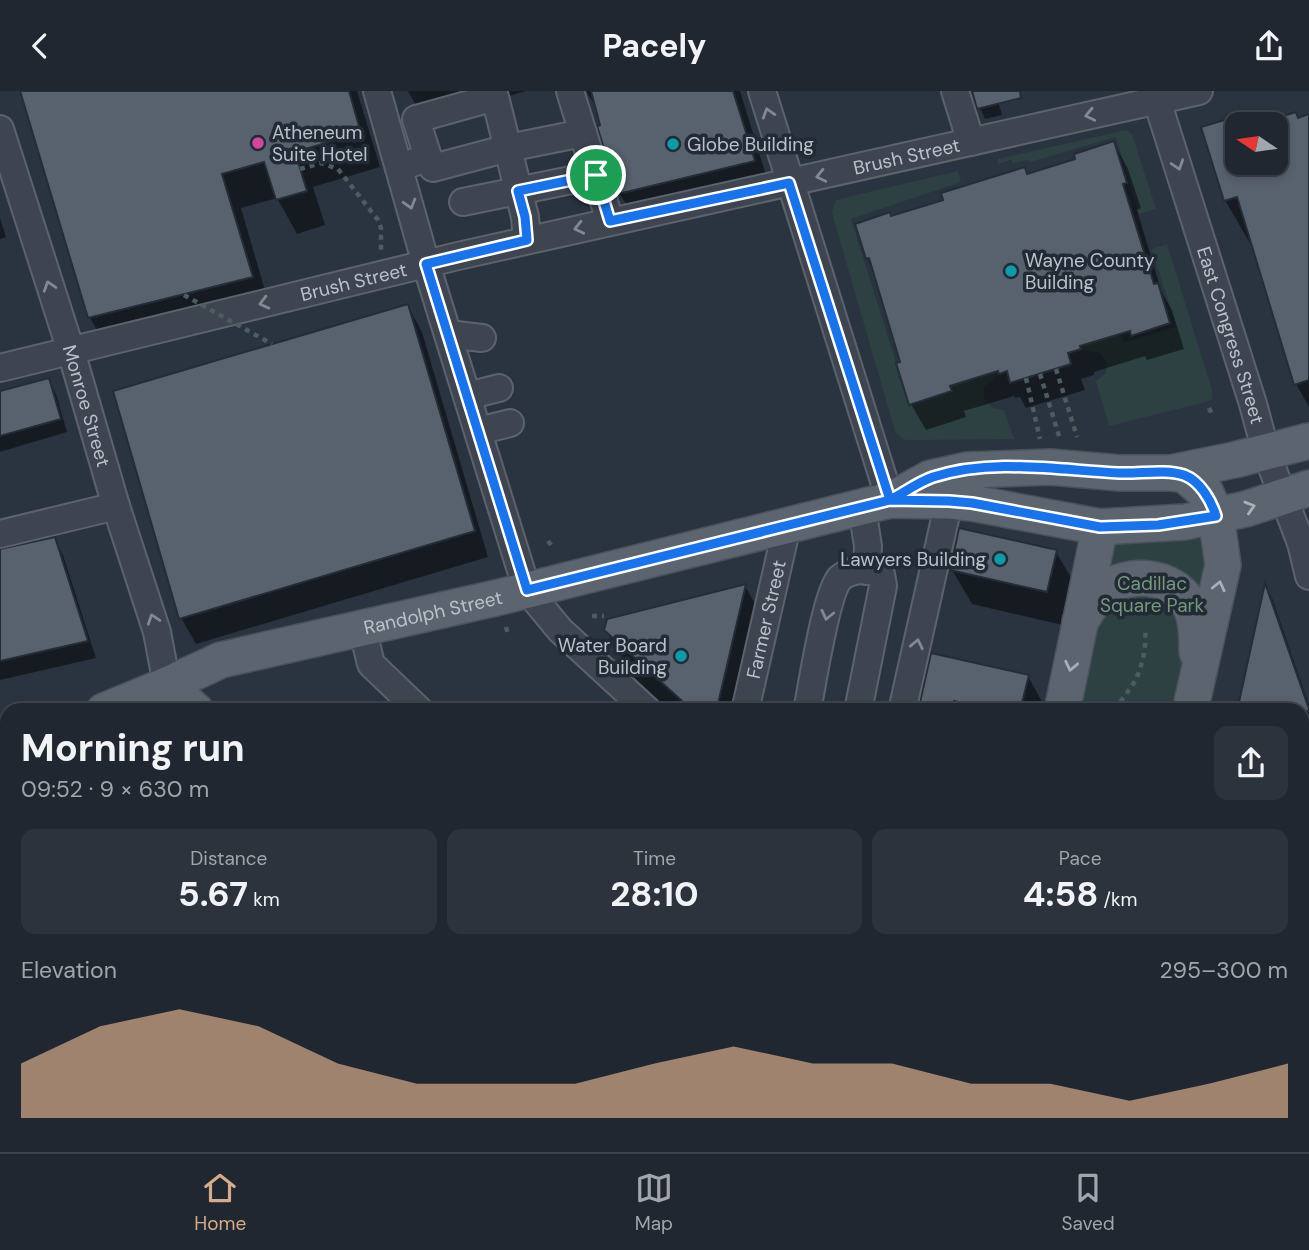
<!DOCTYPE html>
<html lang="en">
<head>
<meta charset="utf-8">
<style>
	:root { --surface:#202730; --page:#2d333c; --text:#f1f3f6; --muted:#a2a5ab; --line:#3d444c; --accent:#d6ab8b }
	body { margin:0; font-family:"DM Sans",sans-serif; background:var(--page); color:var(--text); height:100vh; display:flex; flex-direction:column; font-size:26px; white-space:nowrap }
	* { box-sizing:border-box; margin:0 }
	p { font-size:23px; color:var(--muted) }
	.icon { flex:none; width:38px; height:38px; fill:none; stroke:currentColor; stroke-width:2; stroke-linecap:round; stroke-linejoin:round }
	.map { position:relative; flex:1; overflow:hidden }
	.side { position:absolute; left:0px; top:612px; width:1309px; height:450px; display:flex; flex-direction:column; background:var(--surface); border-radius:21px 21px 0 0; box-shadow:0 4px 10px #0003,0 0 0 2px var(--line) }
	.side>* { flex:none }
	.needle { width:46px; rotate:283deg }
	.controls { position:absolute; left:1225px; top:21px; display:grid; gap:14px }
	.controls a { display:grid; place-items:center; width:63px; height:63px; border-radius:14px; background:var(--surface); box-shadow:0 4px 10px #0003,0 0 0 2px var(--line); font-size:35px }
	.pin { position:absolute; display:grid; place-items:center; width:60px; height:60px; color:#fff; margin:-30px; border:4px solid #fff; border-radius:50%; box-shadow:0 2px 7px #0007 }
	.round { display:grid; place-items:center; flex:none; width:74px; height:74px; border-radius:14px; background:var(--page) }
	.headline { display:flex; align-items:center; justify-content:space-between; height:119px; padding:0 21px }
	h1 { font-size:38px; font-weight:700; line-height:52px }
	.figures { display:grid; grid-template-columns:repeat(3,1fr); gap:10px; height:119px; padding:7px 21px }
	.figures div { display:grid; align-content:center; border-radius:14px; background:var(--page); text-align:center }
	.figures b { font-size:35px; font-weight:700 }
	.figures small { font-size:19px; font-weight:400 }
	.figures p { font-size:19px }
	.chart { height:196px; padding:14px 21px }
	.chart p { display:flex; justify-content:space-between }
	.chart svg { width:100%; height:126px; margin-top:7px; fill:var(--accent); opacity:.7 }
	header { display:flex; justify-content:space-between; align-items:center; height:91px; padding:0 21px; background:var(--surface); font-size:32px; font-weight:700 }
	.tabs { display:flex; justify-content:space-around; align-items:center; height:98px; border-top:2px solid var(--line); background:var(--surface); font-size:19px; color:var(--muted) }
	.tabs a { display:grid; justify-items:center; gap:4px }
	.tabs .selected { color:var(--accent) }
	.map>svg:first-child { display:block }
</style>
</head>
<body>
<header><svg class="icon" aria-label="back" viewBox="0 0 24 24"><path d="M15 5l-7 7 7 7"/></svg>Pacely<svg class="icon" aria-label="share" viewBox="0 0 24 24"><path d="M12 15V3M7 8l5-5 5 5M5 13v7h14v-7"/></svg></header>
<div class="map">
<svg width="1309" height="1061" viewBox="0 0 1309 1061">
	<rect width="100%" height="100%" fill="#2a3440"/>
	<!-- green -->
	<g fill="#2d4142">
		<path d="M1126 39 1132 43 1156 118 1139 123 1116 46 1030 71 1029 69 1013 72 1011 69 998 73V68Z"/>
		<path d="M958 80 961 91 851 128 909 313 952 300 950 295 998 280 999 283 984 296V308L993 317 1004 319 1014 348 909 349 902 348 895 340 832 122 835 110 840 108Z"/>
		<path d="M1167 153 1212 299V308L1206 311 1109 335 1096 290 1106 282 1107 271 1100 262 1081 258 1080 255 1121 243 1124 252 1176 236 1152 158Z"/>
		<path d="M1216 425 1190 619 1062 620 1100 436Z"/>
		<path d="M965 1055H1091L1090 1061H964Z"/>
	</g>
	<!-- shadow -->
	<g fill="#0007">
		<path d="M22 0H357L380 76 313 96 325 134 297 143 277 107 241 117 271 220 110 261 90 227Z"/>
		<path d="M408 0H526L425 30Z"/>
		<path d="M586 0H740L770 97 636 130 620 103 599 36 602 35 597 17Z"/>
		<path d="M973 0H995L1002 24 985 28Z"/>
		<path d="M1295 23 1298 28 1309 25V316L1296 293 1252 156 1225 109 1234 35 1237 34V72H1276V33H1238L1263 26 1267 32Z"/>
		<path d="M1114 52 1128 78 1141 117 1137 119 1162 202 1172 219 1184 258 1147 269 1145 265 1094 281V284L1081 288 1085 299 1026 317 1020 306 1015 307 1014 305 964 320 966 326 926 339 911 313 903 272 874 180 867 168 891 127 1078 70Z"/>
		<path d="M0 127 6 146 0 148Z"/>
		<path d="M408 215 422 241 488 466 196 553 181 527Z"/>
		<path d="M48 289 56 303 67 341 0 361V301Z"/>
		<path d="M54 448 63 464 96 567 0 589V460Z"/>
		<path d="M1056 461 1076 495 1067 535 972 513 952 479Z"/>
		<path d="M745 495 771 541 753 620H670L633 585 606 539Z"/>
		<path d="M1266 497 1272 507 1309 614V668L1302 667V620Z"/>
		<path d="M1028 585 1047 620H920Z"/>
		<path d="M7 706V808L0 801V708Z"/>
		<path d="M0 965 7 972V1055H21L16 1061H0Z"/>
		<path d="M1302 974 1309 976V1056L1302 1055Z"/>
		<path d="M174 1055H542L549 1061H178Z"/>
		<path d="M1145 1055H1254L1258 1061H1143Z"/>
	</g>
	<!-- building -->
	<g fill="#58626f" stroke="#242c37" stroke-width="2">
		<path d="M20 0H349L361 42 295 61 307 100 276 109 264 71 222 83 253 186 88 227Z"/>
		<path d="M591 0H733L755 70 618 103 597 35 600 34Z"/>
		<path d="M972 0H1020L1021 7 977 18Z"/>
		<path d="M1296 21 1298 27 1309 23V289L1294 294 1237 106 1224 110 1201 36 1231 27 1233 33 1237 32V72H1276V27Z"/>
		<path d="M1114 50 1127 92 1123 93 1154 193 1158 192 1170 232 1131 245 1130 240 1080 255 1081 258 1068 262 1071 273 1010 292 1007 280 999 283 998 280 950 295 952 300 909 314 896 272 900 271 869 167 866 168 855 133 890 121 891 125 943 109 941 102 1025 76 1027 83 1075 68 1074 63Z"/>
		<path d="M408 213 475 440 179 528 113 300Z"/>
		<path d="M49 287 61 328 0 345V300Z"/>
		<path d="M959 437 1057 459 1047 501 950 479Z"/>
		<path d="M55 446 88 550 0 570V458Z"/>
		<path d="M1265 492 1309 618V620H1237Z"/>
		<path d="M746 493 717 617 709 620H693L604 539 607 528Z"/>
		<path d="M931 562 1029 584 1020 620H995L954 610 952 620H918Z"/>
	</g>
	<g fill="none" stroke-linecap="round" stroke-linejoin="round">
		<defs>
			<g id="minor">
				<path d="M377 0 426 173 527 499 560 539 648 620"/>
				<path d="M570 0 610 130"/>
				<path d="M762 0 890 409"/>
				<path d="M955 0 971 51"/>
				<path id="s1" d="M1154 0 1253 313 1266 361 1301 452 1309 485"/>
				<path id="s2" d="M0 38 71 260 116 415 157 541 167 594"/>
				<path d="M428 66 433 77 508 57 583 42"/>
				<path d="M399 77 428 66 416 28 495 6 525 126 527 149"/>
				<path d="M463 111 596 84"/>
				<path d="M448 243 482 247"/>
				<path id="s3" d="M0 277 458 165 1199 0"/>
				<path d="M467 305 499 297"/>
				<path d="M478 340 510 332"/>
				<path d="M862 417 868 455 867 480"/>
				<path d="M0 443 116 415"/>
				<path d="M362 536 371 573 420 620"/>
				<path id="s4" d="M745 620 787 435"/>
				<path d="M807 620C812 595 826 502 840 487 850 478 870 477 881 483L883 495 858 620"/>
				<path d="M902 620 949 410"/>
				<path d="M1302 808 1309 810"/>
				<path d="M1302 874 1309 846"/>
				<path d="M0 920 7 927"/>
				<path d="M112 1055 117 1061"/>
				<path d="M156 1055 160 1061"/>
				<path d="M24 1061 30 1055"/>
				<path d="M370 1061 375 1055"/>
				<path d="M1302 1061 1309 1059"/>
			</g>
			<g id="major">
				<path d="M1170 382 1185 384 1206 402 1216 425 1223 474 1190 620"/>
				<path d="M896 406 931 387 967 379 1050 376 1121 382H1170L1234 369 1309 350"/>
				<path d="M1080 531C1087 521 1093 507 1103 500 1127 480 1173 483 1189 513 1197 527 1197 545 1197 561"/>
				<path d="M167 594 196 620"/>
				<path id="s5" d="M104 620 167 594 221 569 500 506 890 409 949 410 972 412 1100 436 1185 431 1246 418 1309 397"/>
				<path d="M1062 620 1100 436"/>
				<path d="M0 657 7 655"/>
				<path d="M599 1055 605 1061"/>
				<path d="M671 1055 678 1061"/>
				<path d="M964 1061 965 1055"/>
				<path d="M1090 1061 1091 1055"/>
			</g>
		</defs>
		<!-- minor casing -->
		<use href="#minor" stroke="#5c636d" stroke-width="30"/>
		<!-- major casing -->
		<use href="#major" stroke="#4a515c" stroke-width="38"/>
		<!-- path -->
		<g stroke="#4c5d60" stroke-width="4.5" stroke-dasharray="5 5" stroke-linecap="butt">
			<path d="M300 78 321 72 338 78 378 129 381 137V160"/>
			<path d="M1056 278 1077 346"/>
			<path d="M1040 283 1060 348"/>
			<path d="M1026 287 1040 348"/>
			<path d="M1209 317 1213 325"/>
			<path d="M548 450 551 454"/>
			<path d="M592 525H604"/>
			<path d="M506 536 508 543"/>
			<path d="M1119 620 1118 615C1123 606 1130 599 1135 590 1142 576 1147 555 1145 538"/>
			<path d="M1027 1061 1028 1055"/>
		</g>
		<!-- minor -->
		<use href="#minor" stroke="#3e4550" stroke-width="26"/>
		<!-- major -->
		<use href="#major" stroke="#5c656f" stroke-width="35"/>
		<!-- tram -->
		<g stroke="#606a76" stroke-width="2">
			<path d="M0 804 7 810"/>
			<path d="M168 1055 169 1061"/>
		</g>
		<!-- path-bridge -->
		<path stroke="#4c5d60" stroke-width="4.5" stroke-dasharray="5 5" stroke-linecap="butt" d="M184 204 272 253"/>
	</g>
	<!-- one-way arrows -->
	<defs><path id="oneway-chevron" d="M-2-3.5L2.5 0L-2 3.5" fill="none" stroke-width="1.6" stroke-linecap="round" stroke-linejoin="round" transform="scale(1.75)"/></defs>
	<g stroke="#838993">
		<use href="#oneway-chevron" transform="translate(768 22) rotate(-107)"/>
		<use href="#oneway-chevron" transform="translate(1090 24) rotate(167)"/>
		<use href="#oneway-chevron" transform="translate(1178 74) rotate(72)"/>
		<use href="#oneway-chevron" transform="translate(821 85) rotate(167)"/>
		<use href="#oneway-chevron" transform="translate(410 113) rotate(74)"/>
		<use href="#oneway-chevron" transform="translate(579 137) rotate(167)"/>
		<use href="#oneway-chevron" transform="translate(49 195) rotate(-108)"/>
		<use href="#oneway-chevron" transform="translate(264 212) rotate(166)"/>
		<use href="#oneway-chevron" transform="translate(827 524) rotate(103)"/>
		<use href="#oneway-chevron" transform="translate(153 528) rotate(-108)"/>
		<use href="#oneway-chevron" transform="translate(917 553) rotate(-78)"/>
	</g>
	<g stroke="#a8afb8">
		<use href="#oneway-chevron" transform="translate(1250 416) rotate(-17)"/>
		<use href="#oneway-chevron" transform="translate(1219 495) rotate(-77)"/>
		<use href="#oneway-chevron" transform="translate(1071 575) rotate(102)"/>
	</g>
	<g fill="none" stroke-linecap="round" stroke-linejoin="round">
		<defs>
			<path id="route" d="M596 84 518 100 525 126 527 149 426 173 527 499 890 409 949 410 972 412 1100 436 1158 434 1216 425C1211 409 1200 390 1184 384 1164 378 1140 383 1119 382 1058 379 992 367 933 386 918 391 904 402 890 409L789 92 610 130 596 84"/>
		</defs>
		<!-- route casing -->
		<use href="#route" stroke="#fff" stroke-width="14"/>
		<!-- route -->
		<use href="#route" stroke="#1a73e8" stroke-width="9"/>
	</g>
	<!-- markers -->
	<circle fill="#d1479c" stroke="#222a35" stroke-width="2.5" cx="258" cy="52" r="7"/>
	<g fill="#0f9aa8" stroke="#222a35" stroke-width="2.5">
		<circle cx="673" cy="53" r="7"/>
		<circle cx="1011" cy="180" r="7"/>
		<circle cx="1000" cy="468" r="7"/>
		<circle cx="681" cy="565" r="7"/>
	</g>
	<g text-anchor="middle" stroke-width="7" stroke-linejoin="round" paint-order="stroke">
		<!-- poi labels -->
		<g font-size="19" fill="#bbc1ca" stroke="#222a35" text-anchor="start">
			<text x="272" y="48">Atheneum<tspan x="272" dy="22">Suite Hotel</tspan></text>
			<text x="687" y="60">Globe Building</text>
			<text x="1025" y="176">Wayne County<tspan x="1025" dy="22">Building</tspan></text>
			<text x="986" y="475" text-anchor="end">Lawyers Building</text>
			<text x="667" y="561" text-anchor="end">Water Board<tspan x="667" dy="22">Building</tspan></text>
		</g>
		<!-- street labels -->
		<g font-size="19" fill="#bbc1ca" stroke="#222a35">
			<text dy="7" stroke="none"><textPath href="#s3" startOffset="931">Brush Street</textPath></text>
			<text dy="7" stroke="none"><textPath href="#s3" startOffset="364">Brush Street</textPath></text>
			<text dy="7" stroke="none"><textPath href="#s1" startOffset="256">East Congress Street</textPath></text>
			<text dy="7" stroke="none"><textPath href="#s2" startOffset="290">Monroe Street</textPath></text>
			<text dy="7" stroke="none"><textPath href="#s5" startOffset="345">Randolph Street</textPath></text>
			<text dy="7" stroke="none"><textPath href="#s4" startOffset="94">Farmer Street</textPath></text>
		</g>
		<!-- park labels -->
		<g font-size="19" fill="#75987c" stroke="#222a35">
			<text x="1152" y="499">Cadillac<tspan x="1152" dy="22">Square Park</tspan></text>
		</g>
	</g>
</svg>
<div class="controls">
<a><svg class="needle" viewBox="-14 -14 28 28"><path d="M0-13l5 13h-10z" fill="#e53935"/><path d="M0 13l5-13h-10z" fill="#a2a5ab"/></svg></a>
</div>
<div class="pin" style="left:596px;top:84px;background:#1e9e55"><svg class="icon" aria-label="arrive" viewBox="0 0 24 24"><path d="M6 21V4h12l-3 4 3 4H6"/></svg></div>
<section class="side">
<div class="headline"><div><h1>Morning run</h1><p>09:52 · 9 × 630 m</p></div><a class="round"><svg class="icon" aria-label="share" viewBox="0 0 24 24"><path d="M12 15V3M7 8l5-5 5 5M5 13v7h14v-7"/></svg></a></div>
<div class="figures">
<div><p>Distance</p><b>5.67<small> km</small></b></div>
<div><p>Time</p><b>28:10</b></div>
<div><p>Pace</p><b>4:58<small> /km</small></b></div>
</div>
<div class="chart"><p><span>Elevation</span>295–300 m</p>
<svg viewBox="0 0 160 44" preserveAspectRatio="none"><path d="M0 44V25L10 12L20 6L30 12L40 25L50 32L60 32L70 32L80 25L90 19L100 25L110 25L120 32L130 32L140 38L150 32L160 25V44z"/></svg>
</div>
</section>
</div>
<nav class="tabs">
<a class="selected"><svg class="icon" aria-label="home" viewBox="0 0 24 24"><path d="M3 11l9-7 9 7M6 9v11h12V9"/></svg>Home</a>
<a><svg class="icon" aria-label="map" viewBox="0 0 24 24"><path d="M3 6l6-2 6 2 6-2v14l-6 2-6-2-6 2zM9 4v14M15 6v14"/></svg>Map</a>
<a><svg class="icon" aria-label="saved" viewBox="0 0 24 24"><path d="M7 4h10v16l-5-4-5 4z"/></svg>Saved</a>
</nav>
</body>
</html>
